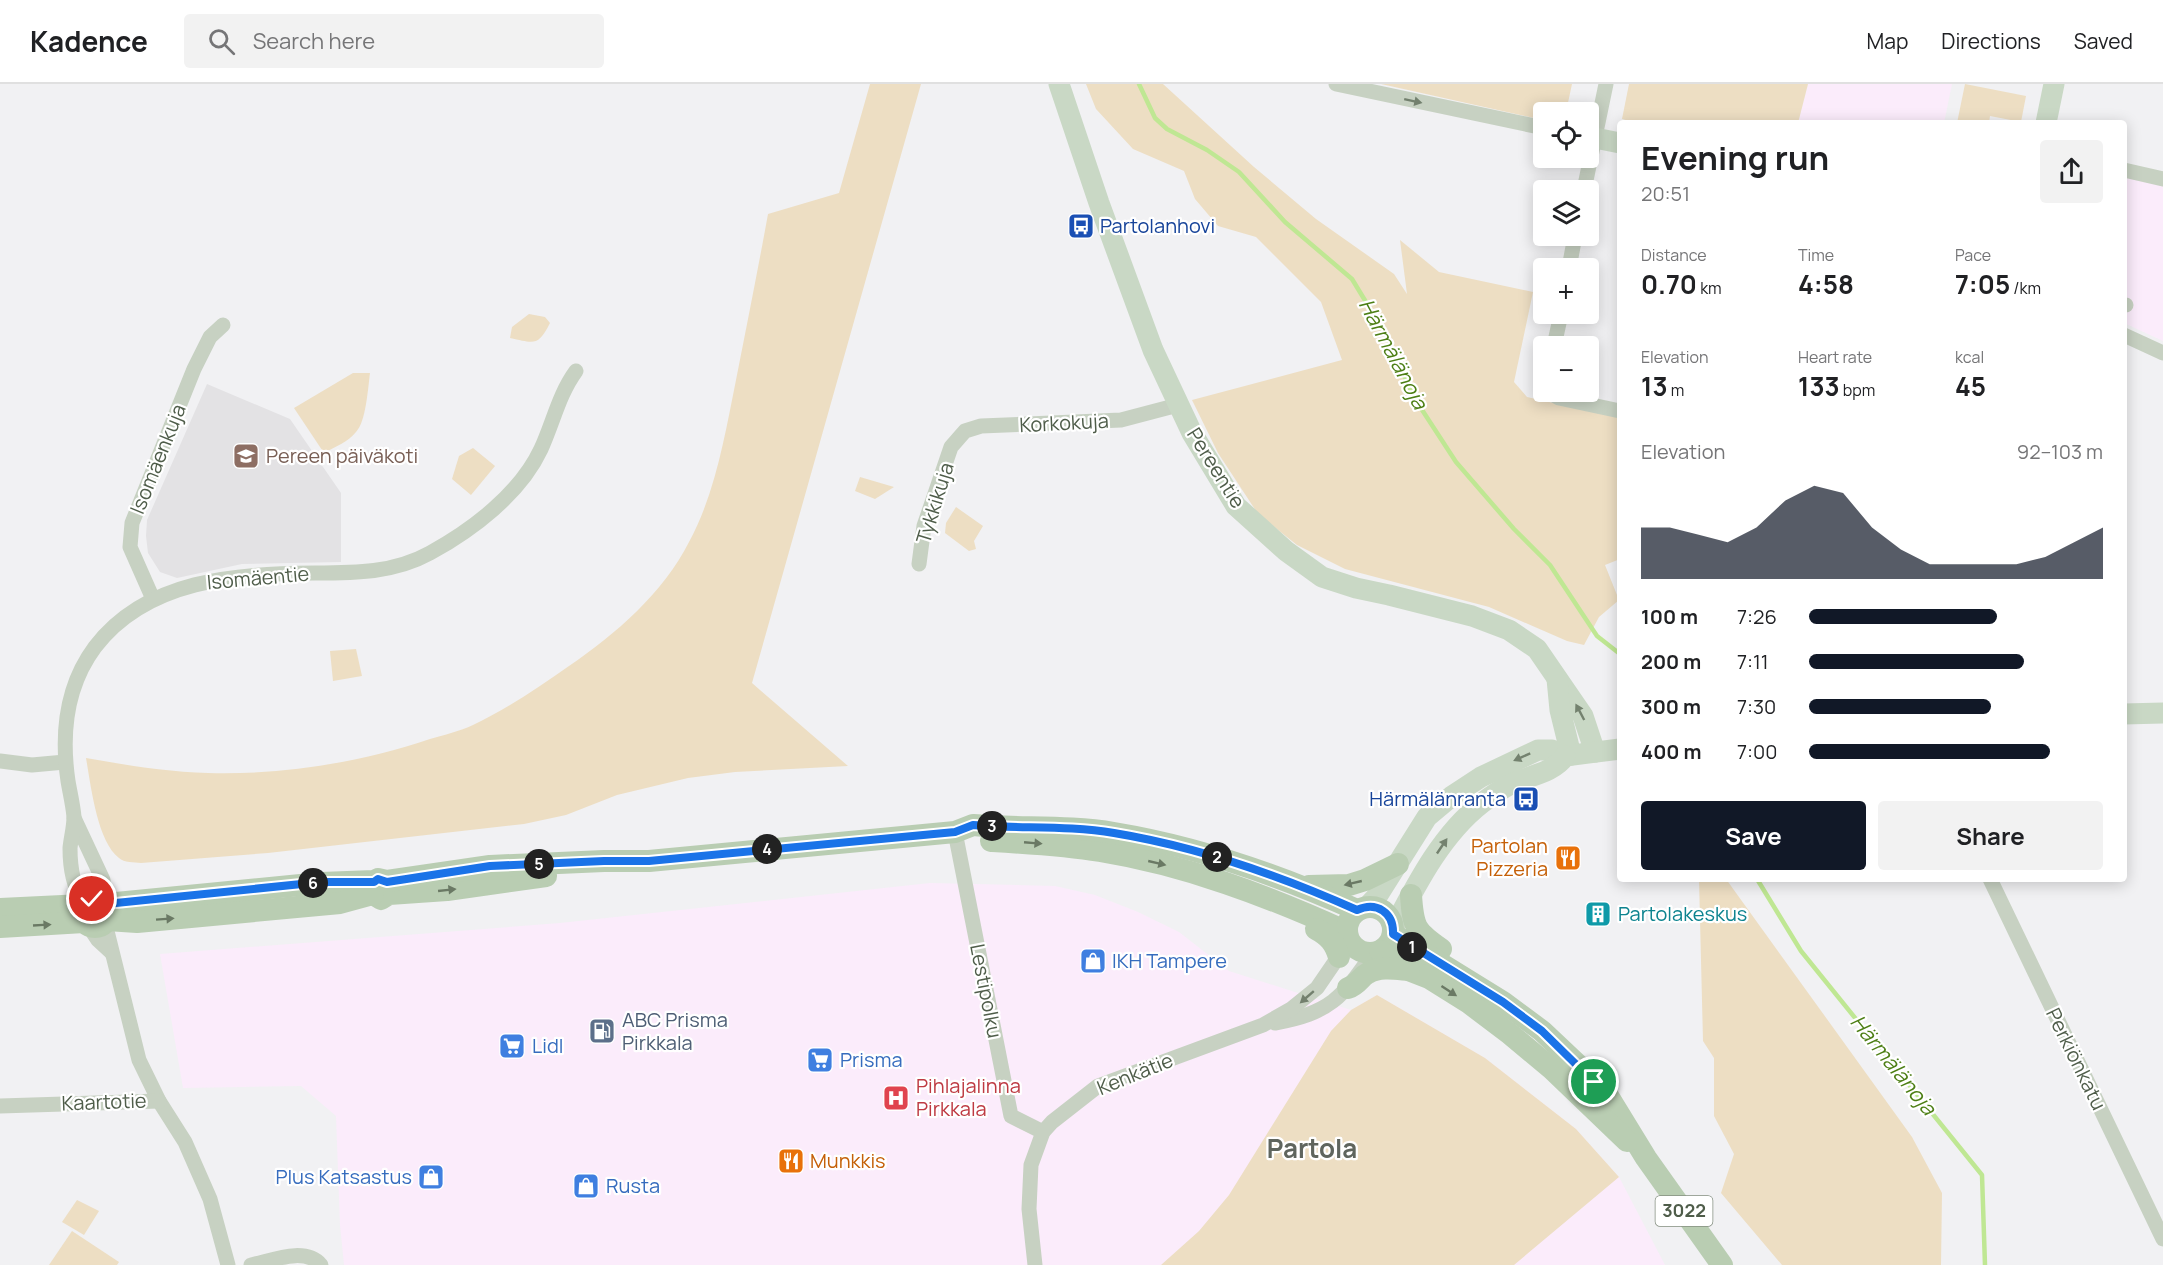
<!DOCTYPE html>
<html lang="en">
<head>
<meta charset="utf-8">
<style>
	:root { --surface:#fff; --page:#f2f2f2; --text:#202124; --muted:#757577; --line:#e0e0e0; --accent:#111827 }
	body { margin:0; font-family:Manrope,sans-serif; background:var(--page); color:var(--text); height:100vh; display:flex; flex-direction:column; font-size:22px; white-space:nowrap }
	* { box-sizing:border-box; margin:0 }
	p { font-size:20px; color:var(--muted) }
	.icon { flex:none; width:33px; height:33px; fill:none; stroke:currentColor; stroke-width:2; stroke-linecap:round; stroke-linejoin:round }
	.map { position:relative; flex:1; overflow:hidden }
	.sheet { position:absolute; left:1617px; top:36px; width:510px; height:762px; display:flex; flex-direction:column; background:var(--surface); border-radius:6px; box-shadow:0 3px 15px #0003 }
	.sheet>* { flex:none }
	.buttons { position:absolute; left:1533px; top:18px; display:grid; gap:12px }
	.buttons a { display:grid; place-items:center; width:66px; height:66px; border-radius:6px; background:var(--surface); box-shadow:0 3px 15px #0003; font-size:30px }
	.pin { position:absolute; display:grid; place-items:center; width:51px; height:51px; color:#fff; margin:-26px; border:3px solid #fff; border-radius:50%; box-shadow:0 2px 6px #0007 }
	.km { position:absolute; width:30px; height:30px; margin:-15px; border-radius:50%; background:#222; color:#fff; font-size:16px; line-height:30px; text-align:center }
	.round { display:grid; place-items:center; flex:none; width:63px; height:63px; border-radius:6px; background:var(--page) }
	.summary { display:flex; align-items:center; justify-content:space-between; height:102px; padding:0 24px }
	h1 { font-size:33px; font-weight:700; line-height:45px }
	.metrics { display:grid; grid-template-columns:repeat(3,1fr); gap:9px; height:102px; padding:6px 24px }
	.metrics div { display:grid; align-content:center }
	.metrics b { font-size:26px; font-weight:700 }
	.metrics small { font-size:16px; font-weight:400 }
	.metrics p { font-size:16px }
	.chart { height:168px; padding:12px 24px }
	.chart p { display:flex; justify-content:space-between }
	.chart svg { width:100%; height:108px; margin-top:6px; fill:var(--accent); opacity:.7 }
	.action { display:flex; gap:12px; margin-top:auto; padding:12px 24px }
	.action a { flex:1; height:69px; border-radius:6px; background:var(--accent); color:#fff; font-size:24px; font-weight:700; line-height:69px; text-align:center }
	.action a+a { background:var(--page); color:var(--text) }
	ul { padding:0 24px; list-style:none; font-size:20px }
	li { display:grid; grid-template-columns:96px 72px 1fr; align-items:center; height:45px }
	li i { height:15px; border-radius:8px; background:var(--accent) }
	header { display:flex; align-items:center; gap:36px; box-sizing:border-box; height:84px; padding:0 30px; background:var(--surface); border-bottom:2px solid var(--line) }
	header strong { font-size:28px }
	nav { display:flex; gap:33px; margin-inline-start:auto; font-size:21px }
	.search { width:420px; height:54px; background:var(--page); display:flex; align-items:center; gap:15px; box-sizing:border-box; padding:0 21px; border-radius:6px; color:var(--muted); font-size:22px }
	.map>svg:first-child { display:block }
</style>
</head>
<body>
<header>
<strong>Kadence</strong>
<div class="search"><svg class="icon" aria-label="search" viewBox="0 0 24 24"><circle cx="10" cy="10" r="6"/><path d="M15 15l6 6"/></svg>Search here</div>
<nav><a>Map</a><a>Directions</a><a>Saved</a></nav>
</header>
<div class="map">
<svg width="2163" height="1181" viewBox="0 0 2163 1181">
	<rect width="100%" height="100%" fill="#f1f1f3"/>
	<!-- commercial -->
	<g fill="#fbecfb">
		<path d="M1808 0H1952L1944 39H1798Z"/>
		<path d="M2124 93 2163 102V257L2124 239Z"/>
		<path d="M930 799 1055 802 1095 811 1138 828 1179 848 1229 887 1351 926 1377 911 1485 974 1576 1045 1619 1093 1665 1181H344L340 1141 336 1032 301 1002 183 1004 160 870 560 839Z"/>
	</g>
	<!-- education -->
	<path fill="#e3e2e4" d="M207 300 290 335 341 409V478L242 480 177 494 160 488 148 469 146 452 147 436Z"/>
	<!-- green -->
	<g fill="#eddec3">
		<path d="M870 0H921L752 599 848 682 735 688 688 694 617 711 566 731 524 740 268 769 141 779C134 778 124 779 119 774 97 757 91 702 86 674 126 681 167 688 208 689 283 691 358 679 430 655 444 651 460 647 473 641 508 624 538 604 569 582 616 550 663 509 689 458 716 408 725 350 736 296 747 240 758 185 768 130L839 109Z"/>
		<path d="M1086 0H1163L1254 83 1316 135 1394 190 1407 210 1400 156 1439 188 1533 208 1514 298 1527 313 1620 334V475L1605 481 1619 516 1599 533 1584 561 1567 557 1489 523 1345 485 1297 461 1258 430 1218 369 1192 316 1342 276 1321 218 1256 153 1218 142 1195 115 1184 87 1133 65 1096 25Z"/>
		<path d="M1381 0H1572L1566 28H1544L1543 36Z"/>
		<path d="M1629 0H1808L1798 39H1636L1622 35Z"/>
		<path d="M1965 0 2026 12 2021 38 1990 32 1989 39H1957Z"/>
		<path d="M529 230 545 233 550 239C538 263 534 259 510 254L512 243Z"/>
		<path d="M353 289H370C368 304 366 338 356 348 348 358 335 363 324 369L294 324Z"/>
		<path d="M473 364 495 382 471 411 452 395 459 372Z"/>
		<path d="M860 393 894 403 875 415 855 407Z"/>
		<path d="M956 423 983 442 974 457 976 465 969 467 945 449 946 439Z"/>
		<path d="M356 565 362 592 333 597 330 567Z"/>
		<path d="M1699 795H1726L1912 1053 1942 1109 1941 1181H1782L1721 1109 1734 1070 1714 1032V974L1703 957Z"/>
		<path d="M1377 911 1485 974 1576 1045 1619 1093 1514 1181H1161L1199 1147 1229 1111 1331 947 1351 926Z"/>
		<path d="M77 1116 99 1127 84 1151 62 1138Z"/>
		<path d="M72 1147 119 1178 117 1181H49Z"/>
	</g>
	<g fill="none" stroke-linecap="round" stroke-linejoin="round">
		<!-- stream -->
		<g stroke="#bfe793" stroke-width="4.5">
			<path d="M1139 0 1155 34 1167 45 1207 66 1239 88 1285 138 1352 195 1386 251 1413 312 1456 378 1514 445 1550 481 1597 552 1620 570"/>
			<path d="M1757 795 1801 867 1982 1091 1985 1181"/>
		</g>
		<!-- street -->
		<g stroke="#c7d1c2" stroke-width="15">
			<path d="M1336 0 1544 44"/>
			<path d="M2124 86 2163 95"/>
			<path d="M1584 106 1606 0"/>
			<path d="M1569 184 1575 152"/>
			<path d="M2124 221H2126"/>
			<path d="M2124 251 2163 269"/>
			<path d="M1554 262 1561 230"/>
			<path d="M1549 308 1559 314 1620 327"/>
			<path d="M919 480 924 442 951 363 965 347 981 342 1121 336 1178 321"/>
			<path d="M153 515 130 463 132 439 194 285 210 253 223 241"/>
			<path d="M0 677 32 681 65 678"/>
			<path d="M74 734 103 796 106 820"/>
			<path d="M955 748 1011 1032 1043 1048"/>
			<path d="M1990 795 2163 1155"/>
			<path d="M83 821C74 801 70 787 70 764 71 754 74 743 74 733 73 721 70 709 68 697 61 649 66 602 95 563 147 495 236 490 315 489 355 489 394 489 430 469 472 446 520 410 541 365 553 339 559 310 576 287"/>
			<path d="M105 839 139 976 159 1017 185 1058 210 1115 228 1181"/>
			<path d="M88 841 98 856 111 868"/>
			<path d="M1275 939C1330 929 1342 914 1373 869"/>
			<path d="M0 1022 159 1017"/>
			<path d="M251 1181C271 1177 305 1162 321 1181"/>
			<path d="M1035 1181 1029 1125 1031 1081 1043 1048 1052 1038 1098 1002 1263 941 1291 925 1317 904 1343 866"/>
		</g>
		<!-- secondary -->
		<g stroke="#c9d8c5" stroke-width="21">
			<path d="M1059 0 1099 119 1153 266 1192 349 1236 422 1286 467 1322 493 1356 504 1389 511 1472 532 1509 546 1537 565 1583 632 1595 668"/>
			<path d="M2046 39 2054 0"/>
			<path d="M1595 54 1620 59"/>
			<path d="M1557 595 1560 626 1571 671"/>
			<path d="M2124 630 2163 629"/>
			<path d="M1368 822 1378 811 1427 733 1452 712 1481 693 1538 666H1552L1565 672 1620 665"/>
			<path d="M1394 843C1417 799 1442 750 1482 719 1490 713 1500 706 1509 701 1527 692 1554 689 1565 672"/>
		</g>
		<!-- primary -->
		<g stroke="#b9cdb2" stroke-width="22">
			<path d="M991 757C1027 759 1064 761 1100 767 1186 781 1268 812 1347 848"/>
			<path d="M1309 802 1349 801 1365 796 1398 780"/>
			<path d="M373 810 381 815 389 810 447 806 546 792"/>
			<path d="M1411 811C1413 843 1415 847 1441 865"/>
			<circle cx="95" cy="829" r="14"/>
			<path d="M106 820 321 799 374 797 378 795 387 797 490 782 604 777H649L955 748 973 741C1020 745 1068 741 1114 749 1199 763 1279 791 1357 826"/>
			<circle cx="1370" cy="846" r="23"/>
			<path d="M0 825 83 821"/>
			<path d="M107 836 137 838 340 819 373 810"/>
			<path d="M0 843 84 838"/>
			<path d="M1316 845C1329 852 1335 859 1339 873"/>
			<path d="M1393 850 1503 918 1542 947 1577 980 1608 1012 1646 1074 1722 1181"/>
			<path d="M1380 867 1411 887 1429 894 1469 919 1510 950 1552 985 1627 1057"/>
			<path d="M1348 904C1359 900 1360 893 1368 889 1380 882 1396 885 1409 886"/>
		</g>
	</g>
	<!-- one-way arrows -->
	<defs><path id="oneway-solid" d="M-6-.8H1V-3.2L6.5 0L1 3.2V.8H-6Z" transform="scale(1.5)"/></defs>
	<g fill="#73806e">
		<use href="#oneway-solid" transform="translate(1413 17) rotate(12)"/>
		<use href="#oneway-solid" transform="translate(1307 913) rotate(139)"/>
	</g>
	<g fill="#74826f">
		<use href="#oneway-solid" transform="translate(1580 628) rotate(-118)"/>
		<use href="#oneway-solid" transform="translate(1522 673) rotate(156)"/>
		<use href="#oneway-solid" transform="translate(1442 762) rotate(-56)"/>
	</g>
	<g fill="#6a7964">
		<use href="#oneway-solid" transform="translate(1033 759) rotate(5)"/>
		<use href="#oneway-solid" transform="translate(1157 779) rotate(13)"/>
		<use href="#oneway-solid" transform="translate(1353 799) rotate(167)"/>
		<use href="#oneway-solid" transform="translate(447 806) rotate(-6)"/>
		<use href="#oneway-solid" transform="translate(165 835) rotate(-4)"/>
		<use href="#oneway-solid" transform="translate(42 841) rotate(-3)"/>
		<use href="#oneway-solid" transform="translate(1449 907) rotate(33)"/>
	</g>
	<g fill="none" stroke-linecap="round" stroke-linejoin="round">
		<defs>
			<path id="route" d="M92 815H100L106 820 321 798H374L378 795 387 798 490 782 604 777H649L955 748 973 741C1020 745 1068 741 1114 749 1199 763 1279 791 1357 826 1377 817 1394 829 1393 850L1503 918 1542 947 1594 998"/>
		</defs>
		<!-- route casing -->
		<use href="#route" stroke="#fff" stroke-width="12"/>
		<!-- route -->
		<use href="#route" stroke="#1a73e8" stroke-width="8"/>
	</g>
	<!-- icons -->
	<defs>
		<symbol id="bus-square" viewBox="-11 -11 22 22"><rect x="-9" y="-9" width="18" height="18" rx="4" fill="#1a4fb4" stroke="#fff"/><path d="M-5-6H5V4H4V6H2V4H-2V6H-4V4H-5ZM-3.5-4V0h7V-4ZM-3.5 1.2v1.5H-2V1.2ZM2 1.2v1.5H3.5V1.2Z" fill="#fff"/></symbol>
		<symbol id="school-square" viewBox="-11 -11 22 22"><rect x="-9" y="-9" width="18" height="18" rx="4" fill="#8d6e63" stroke="#fff"/><path d="M0-5L7-2L0 1L-7-2ZM-4 1L0 2.5L4 1V4Q0 6-4 4Z" fill="#fff"/></symbol>
		<symbol id="restaurant-square" viewBox="-11 -11 22 22"><rect x="-9" y="-9" width="18" height="18" rx="4" fill="#e8710a" stroke="#fff"/><path d="M-5-6h1v4h1v-4h1v4h1v-4h1v5L-1.5 .5V6h-2V.5L-5-1ZM5-6V6H3V1.5H1.5Q1.5-4 5-6Z" fill="#fff"/></symbol>
		<symbol id="building-square" viewBox="-11 -11 22 22"><rect x="-9" y="-9" width="18" height="18" rx="4" fill="#0f9aa8" stroke="#fff"/><path d="M-4-6H4V6H1V3H-1V6H-4ZM-2.5-4.3h1.7v1.8h-1.7ZM.8-4.3h1.7v1.8H.8ZM-2.5-1h1.7V.8h-1.7ZM.8-1h1.7V.8H.8Z" fill="#fff"/></symbol>
		<symbol id="shop-square" viewBox="-11 -11 22 22"><rect x="-9" y="-9" width="18" height="18" rx="4" fill="#3f7fe0" stroke="#fff"/><path d="M-5-2.5h2.3a2.7 3.5 0 0 1 5.4 0H5L5.5 6h-11ZM-1.5-2.5h3a1.5 2.3 0 0 0-3 0Z" fill="#fff"/></symbol>
		<symbol id="fuel-square" viewBox="-11 -11 22 22"><rect x="-9" y="-9" width="18" height="18" rx="4" fill="#5c6f8a" stroke="#fff"/><path d="M-5.5-6h7V0h2V4h1.3V-2.5L3-4.5l.8-.8L6-3V5H2.5V1h-1V6h-7ZM-4.2-4.7v3.2H.2V-4.7Z" fill="#fff"/></symbol>
		<symbol id="supermarket-square" viewBox="-11 -11 22 22"><rect x="-9" y="-9" width="18" height="18" rx="4" fill="#3f7fe0" stroke="#fff"/><path d="M-6-5.5h2.5l.6 2H6L4.5 2H-2.5L-4.4-4H-6ZM-1.5 3.2a1.3 1.3 0 1 0 .1 0ZM3 3.2a1.3 1.3 0 1 0 .1 0Z" fill="#fff"/></symbol>
		<symbol id="hospital-square" viewBox="-11 -11 22 22"><rect x="-9" y="-9" width="18" height="18" rx="4" fill="#e0444e" stroke="#fff"/><path d="M-5-5h3v3.5h4V-5h3V5h-3V1.5h-4V5h-3Z" fill="#fff"/></symbol>
	</defs>
	<g fill-rule="evenodd">
		<use href="#bus-square" x="1066" y="127" width="30" height="30"/>
		<use href="#school-square" x="231" y="357" width="30" height="30"/>
		<use href="#bus-square" x="1511" y="700" width="30" height="30"/>
		<use href="#restaurant-square" x="1553" y="759" width="30" height="30"/>
		<use href="#building-square" x="1583" y="815" width="30" height="30"/>
		<use href="#shop-square" x="1078" y="862" width="30" height="30"/>
		<use href="#fuel-square" x="587" y="932" width="30" height="30"/>
		<use href="#supermarket-square" x="497" y="947" width="30" height="30"/>
		<use href="#supermarket-square" x="805" y="961" width="30" height="30"/>
		<use href="#hospital-square" x="881" y="999" width="30" height="30"/>
		<use href="#restaurant-square" x="776" y="1062" width="30" height="30"/>
		<use href="#shop-square" x="416" y="1078" width="30" height="30"/>
		<use href="#shop-square" x="571" y="1087" width="30" height="30"/>
	</g>
	<g text-anchor="middle" stroke-width="4.5" stroke-linejoin="round" paint-order="stroke">
		<!-- shield labels -->
		<rect fill="#fff" stroke="#848e80" stroke-width="1.5" x="1655.5" y="1112" width="57" height="30" rx="4.5"/>
		<g font-size="18" font-weight="bold" fill="#4f5d4a">
			<text x="1684" y="1133">3022</text>
		</g>
		<!-- transit labels -->
		<g font-size="20" fill="#164399" stroke="#fff" text-anchor="start">
			<text x="1100" y="149">Partolanhovi</text>
			<text x="1506" y="722" text-anchor="end">Härmälänranta</text>
		</g>
		<!-- street labels -->
		<g font-size="20" fill="#4f5d4a" stroke="#fff">
			<text transform="translate(1064 339) rotate(-3)" y="7">Korkokuja</text>
			<text transform="translate(158 375) rotate(-68)" y="7">Isomäenkuja</text>
			<text transform="translate(1216 384) rotate(58)" y="7">Pereentie</text>
			<text transform="translate(935 419) rotate(-73)" y="7">Tykkikuja</text>
			<text transform="translate(258 494) rotate(-5)" y="7">Isomäentie</text>
			<text transform="translate(986 907) rotate(79)" y="7">Lestipolku</text>
			<text transform="translate(2076 975) rotate(64)" y="7">Perkiönkatu</text>
			<text transform="translate(1135 990) rotate(-22)" y="7">Kenkätie</text>
			<text transform="translate(104 1018) rotate(-2)" y="7">Kaartotie</text>
		</g>
		<!-- education labels -->
		<g font-size="20" fill="#785e54" stroke="#fff" text-anchor="start">
			<text x="266" y="379">Pereen päiväkoti</text>
		</g>
		<!-- food labels -->
		<g font-size="20" fill="#c56008" stroke="#fff" text-anchor="end">
			<text x="1548" y="769">Partolan<tspan x="1548" dy="23">Pizzeria</tspan></text>
			<text x="810" y="1084" text-anchor="start">Munkkis</text>
		</g>
		<!-- culture labels -->
		<g font-size="20" fill="#0d838f" stroke="#fff" text-anchor="start">
			<text x="1618" y="837">Partolakeskus</text>
		</g>
		<!-- shop labels -->
		<g font-size="20" fill="#366cbe" stroke="#fff" text-anchor="start">
			<text x="1112" y="884">IKH Tampere</text>
			<text x="532" y="969">Lidl</text>
			<text x="840" y="983">Prisma</text>
			<text x="412" y="1100" text-anchor="end">Plus Katsastus</text>
			<text x="606" y="1109">Rusta</text>
		</g>
		<!-- service labels -->
		<g font-size="20" fill="#4e5e75" stroke="#fff" text-anchor="start">
			<text x="622" y="943">ABC Prisma<tspan x="622" dy="23">Pirkkala</tspan></text>
		</g>
		<!-- health labels -->
		<g font-size="20" fill="#be3a42" stroke="#fff" text-anchor="start">
			<text x="916" y="1009">Pihlajalinna<tspan x="916" dy="23">Pirkkala</tspan></text>
		</g>
		<!-- water labels -->
		<g font-size="21" font-style="italic" fill="#4d7f15" stroke="#fff">
			<text transform="translate(1393 270) rotate(62)" y="7">Härmälänoja</text>
			<text transform="translate(1893 981) rotate(51)" y="7">Härmälänoja</text>
		</g>
		<!-- district labels -->
		<g font-size="26" font-weight="bold" fill="#5f655e" stroke="#fff">
			<text x="1312" y="1074">Partola</text>
		</g>
	</g>
</svg>
<div class="buttons">
<a><svg class="icon" aria-label="locate" viewBox="0 0 24 24"><circle cx="12" cy="12" r="6"/><path d="M12 2v4M12 18v4M2 12h4M18 12h4"/></svg></a>
<a><svg class="icon" aria-label="layers" viewBox="0 0 24 24"><path d="M12 4l9 5-9 5-9-5zM3 14l9 5 9-5"/></svg></a>
<a>+</a>
<a>−</a>
</div>
<div class="pin" style="left:1594px;top:998px;background:#1e9e55"><svg class="icon" aria-label="arrive" viewBox="0 0 24 24"><path d="M6 21V4h12l-3 4 3 4H6"/></svg></div>
<div class="pin" style="left:92px;top:815px;background:#d93025"><svg class="icon" aria-label="check" viewBox="0 0 24 24"><path d="M5 12l5 5 9-10"/></svg></div>
<b class="km" style="left:1412px;top:863px">1</b>
<b class="km" style="left:1217px;top:773px">2</b>
<b class="km" style="left:992px;top:742px">3</b>
<b class="km" style="left:767px;top:765px">4</b>
<b class="km" style="left:539px;top:780px">5</b>
<b class="km" style="left:313px;top:799px">6</b>
<section class="sheet">
<div class="summary"><div><h1>Evening run</h1><p>20:51</p></div><a class="round"><svg class="icon" aria-label="share" viewBox="0 0 24 24"><path d="M12 15V3M7 8l5-5 5 5M5 13v7h14v-7"/></svg></a></div>
<div class="metrics">
<div><p>Distance</p><b>0.70<small> km</small></b></div>
<div><p>Time</p><b>4:58</b></div>
<div><p>Pace</p><b>7:05<small> /km</small></b></div>
</div>
<div class="metrics">
<div><p>Elevation</p><b>13<small> m</small></b></div>
<div><p>Heart rate</p><b>133<small> bpm</small></b></div>
<div><p>kcal</p><b>45</b></div>
</div>
<div class="chart"><p><span>Elevation</span>92–103 m</p>
<svg viewBox="0 0 160 44" preserveAspectRatio="none"><path d="M0 44V23L10 23L20 26L30 29L40 23L50 12L60 6L70 9L80 23L90 32L100 38L110 38L120 38L130 38L140 35L150 29L160 23V44z"/></svg>
</div>
<ul>
<li><b>100 m</b>7:26<i style="width:64%"></i></li>
<li><b>200 m</b>7:11<i style="width:73%"></i></li>
<li><b>300 m</b>7:30<i style="width:62%"></i></li>
<li><b>400 m</b>7:00<i style="width:82%"></i></li>
</ul>
<div class="action"><a>Save</a><a>Share</a></div>
</section>
</div>
</body>
</html>
